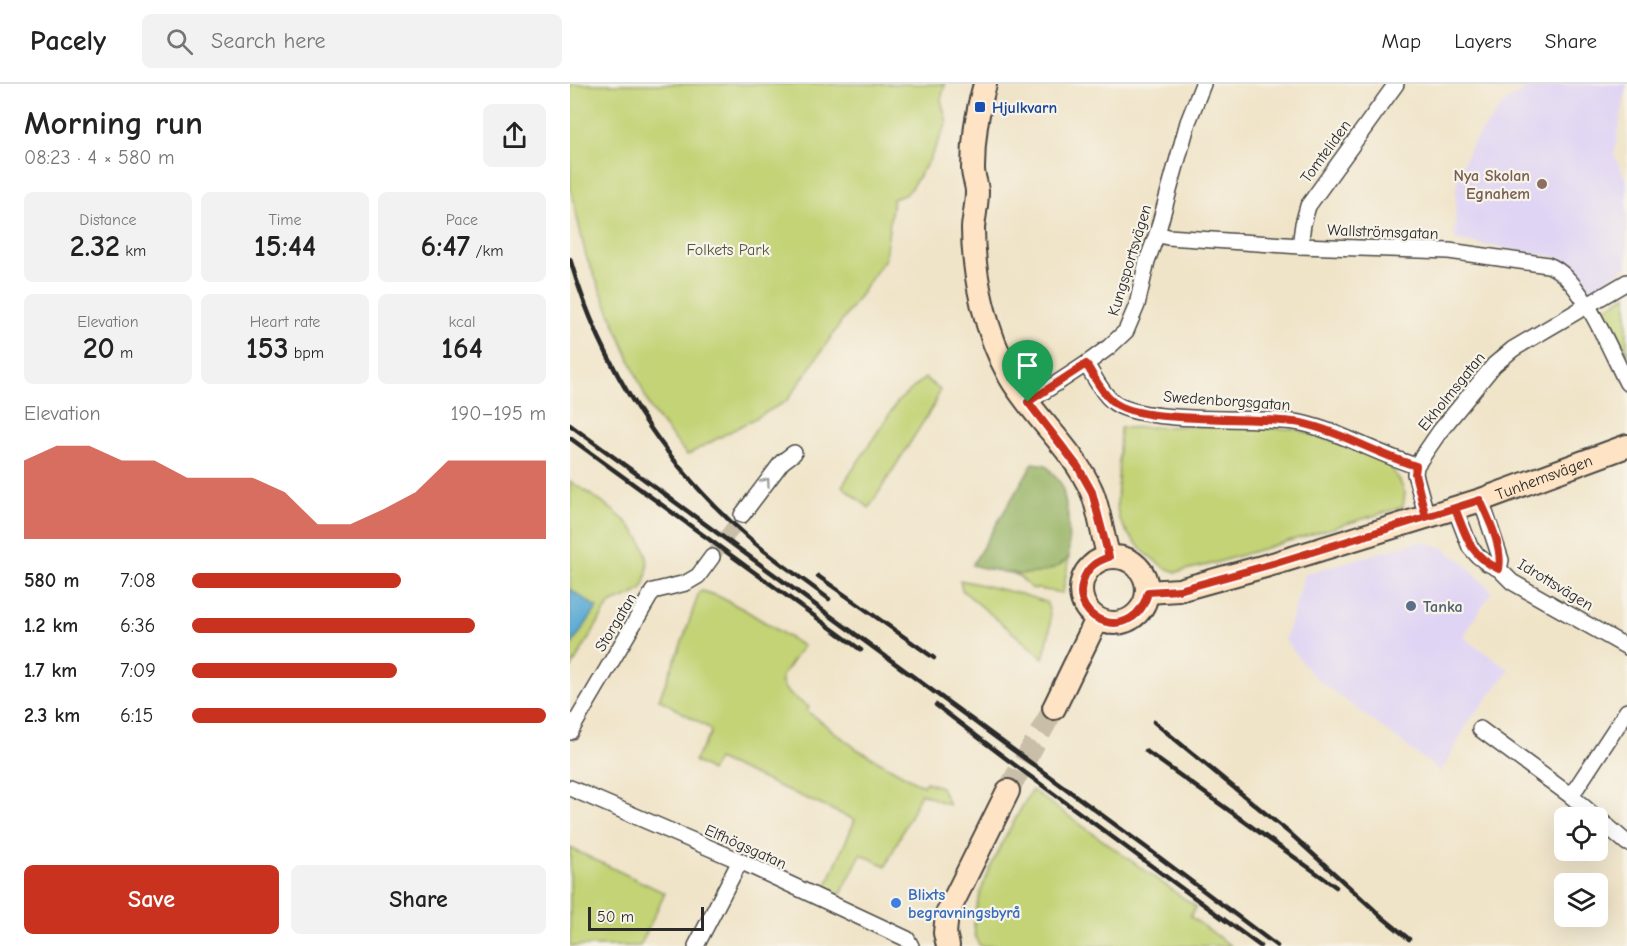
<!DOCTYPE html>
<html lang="en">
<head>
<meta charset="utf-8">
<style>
	:root { --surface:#fff; --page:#f2f2f2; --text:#222; --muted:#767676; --line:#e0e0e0; --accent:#c8321e }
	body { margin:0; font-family:"Comic Neue",sans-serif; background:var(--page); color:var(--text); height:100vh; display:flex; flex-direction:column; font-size:22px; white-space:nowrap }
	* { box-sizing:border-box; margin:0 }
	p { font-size:20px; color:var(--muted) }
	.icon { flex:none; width:33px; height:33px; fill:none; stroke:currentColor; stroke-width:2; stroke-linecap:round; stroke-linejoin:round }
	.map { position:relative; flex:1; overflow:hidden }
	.side { display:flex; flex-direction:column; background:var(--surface); width:570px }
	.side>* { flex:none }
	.controls { position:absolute; left:984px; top:723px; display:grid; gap:12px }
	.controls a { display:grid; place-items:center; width:54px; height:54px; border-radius:9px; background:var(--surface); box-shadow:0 6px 24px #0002; font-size:30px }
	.scale { position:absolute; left:18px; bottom:15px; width:116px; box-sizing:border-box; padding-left:6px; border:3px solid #2b2b2b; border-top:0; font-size:16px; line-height:21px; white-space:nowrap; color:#2b2b2b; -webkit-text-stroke:4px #f7f3e8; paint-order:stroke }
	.pin { position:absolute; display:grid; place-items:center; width:51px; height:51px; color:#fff; margin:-62px -26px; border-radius:50% 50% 50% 0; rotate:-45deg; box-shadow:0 0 6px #0007 }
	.pin .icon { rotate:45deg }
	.round { display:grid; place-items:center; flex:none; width:63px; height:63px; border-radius:9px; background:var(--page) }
	.head { display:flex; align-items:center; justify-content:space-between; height:102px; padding:0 24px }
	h1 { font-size:33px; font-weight:700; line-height:45px }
	.figures { display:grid; grid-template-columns:repeat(3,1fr); gap:9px; height:102px; padding:6px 24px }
	.figures div { display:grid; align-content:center; border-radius:9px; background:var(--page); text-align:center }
	.figures b { font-size:30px; font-weight:700 }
	.figures small { font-size:16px; font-weight:400 }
	.figures p { font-size:16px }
	.chart { height:168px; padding:12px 24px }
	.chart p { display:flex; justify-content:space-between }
	.chart svg { width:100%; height:108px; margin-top:6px; fill:var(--accent); opacity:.7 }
	.primary-button { display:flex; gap:12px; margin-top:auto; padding:12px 24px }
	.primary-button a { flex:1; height:69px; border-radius:9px; background:var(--accent); color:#fff; font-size:24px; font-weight:700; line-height:69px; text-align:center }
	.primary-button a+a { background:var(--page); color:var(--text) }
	ul { padding:0 24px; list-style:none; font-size:20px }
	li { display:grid; grid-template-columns:96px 72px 1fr; align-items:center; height:45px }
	li i { height:15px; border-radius:8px; background:var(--accent) }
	header { display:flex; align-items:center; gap:36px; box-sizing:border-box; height:84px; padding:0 30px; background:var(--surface); border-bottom:2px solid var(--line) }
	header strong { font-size:28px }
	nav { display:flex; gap:33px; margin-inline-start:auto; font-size:21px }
	.search { width:420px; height:54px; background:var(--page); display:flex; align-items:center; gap:15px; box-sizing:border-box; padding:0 21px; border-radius:9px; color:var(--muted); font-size:22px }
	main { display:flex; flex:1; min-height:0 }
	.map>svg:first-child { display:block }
</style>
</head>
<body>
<header>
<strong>Pacely</strong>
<div class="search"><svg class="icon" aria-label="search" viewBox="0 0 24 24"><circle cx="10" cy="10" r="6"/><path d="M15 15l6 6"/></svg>Search here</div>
<nav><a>Map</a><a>Layers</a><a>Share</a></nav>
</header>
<main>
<section class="side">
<div class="head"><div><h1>Morning run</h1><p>08:23 · 4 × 580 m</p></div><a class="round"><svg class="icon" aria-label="share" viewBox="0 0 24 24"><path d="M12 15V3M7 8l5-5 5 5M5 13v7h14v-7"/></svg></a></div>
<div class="figures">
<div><p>Distance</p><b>2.32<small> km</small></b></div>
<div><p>Time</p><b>15:44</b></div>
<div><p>Pace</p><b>6:47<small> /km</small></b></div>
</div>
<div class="figures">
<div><p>Elevation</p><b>20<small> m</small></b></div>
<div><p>Heart rate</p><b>153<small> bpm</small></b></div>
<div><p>kcal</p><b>164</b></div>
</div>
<div class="chart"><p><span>Elevation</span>190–195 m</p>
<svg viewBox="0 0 160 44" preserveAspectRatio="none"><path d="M0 44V12L10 6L20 6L30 12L40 12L50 19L60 19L70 19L80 25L90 38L100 38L110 32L120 25L130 12L140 12L150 12L160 12V44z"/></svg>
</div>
<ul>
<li><b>580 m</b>7:08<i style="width:59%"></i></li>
<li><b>1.2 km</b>6:36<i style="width:80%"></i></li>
<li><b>1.7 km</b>7:09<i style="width:58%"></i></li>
<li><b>2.3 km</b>6:15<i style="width:100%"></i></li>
</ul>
<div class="primary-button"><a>Save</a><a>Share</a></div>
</section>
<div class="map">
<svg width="1057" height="862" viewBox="0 0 1057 862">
	<rect width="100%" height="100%" fill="#f7f3e8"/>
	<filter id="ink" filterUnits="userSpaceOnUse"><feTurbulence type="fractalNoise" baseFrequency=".0167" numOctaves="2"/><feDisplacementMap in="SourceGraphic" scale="12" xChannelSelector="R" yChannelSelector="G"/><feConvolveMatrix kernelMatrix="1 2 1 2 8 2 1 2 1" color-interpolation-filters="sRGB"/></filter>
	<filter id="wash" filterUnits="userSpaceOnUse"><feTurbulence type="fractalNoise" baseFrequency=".008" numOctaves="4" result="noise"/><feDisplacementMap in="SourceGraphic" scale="24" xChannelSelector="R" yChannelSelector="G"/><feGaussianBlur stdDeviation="1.35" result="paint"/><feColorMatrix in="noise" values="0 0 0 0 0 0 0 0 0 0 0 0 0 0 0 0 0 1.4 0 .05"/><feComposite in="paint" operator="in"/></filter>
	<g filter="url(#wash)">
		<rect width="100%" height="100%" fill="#f0e4c8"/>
		<!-- built -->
		<g fill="#e0d4f4">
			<path d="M963 0H1057L1044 71 1055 93 1057 94V182L1021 206 1012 190 986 173 885 156 886 105 889 89 902 60 934 19Z"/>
			<path d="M850 457 873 464 892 477 922 507 893 553 940 586 899 637 871 688 742 591 715 556 735 490Z"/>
		</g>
		<!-- green -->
		<g fill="#c3d376" stroke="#777f50" stroke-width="1.5">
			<path d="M0 0H375L371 16 377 39 359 77 337 110 323 115 315 175 217 317 117 371 81 326 16 172 0 103Z"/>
			<path d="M1057 211V270L1032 226Z"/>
			<path d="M355 294 370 306 364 321 299 424 272 402 328 317Z"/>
			<path d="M628 342 725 345 788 365 819 381 829 395 835 409 833 423 638 481 606 488 595 484 574 468 558 450 549 435 547 423 550 344Z"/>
			<path d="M0 397C30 418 84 445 77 488 76 492 76 498 74 501 67 514 49 513 38 522L0 586Z"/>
			<path d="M499 473 493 509 461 504 450 493 444 490C465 488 483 489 499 473Z"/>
			<path d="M390 496 451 510 476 518C485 535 478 556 473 574L392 506Z"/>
			<path d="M132 507 148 512 175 526 233 562 212 592C209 608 228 615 239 623L237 627 287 665 353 702 356 698 371 703 379 721 351 709 316 782 291 770 271 810 256 803 285 736 147 675 141 687 124 677 141 649 139 644 89 615 114 553 129 508Z"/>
			<path d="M462 706 626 823 620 832 661 862H410C386 830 444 737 462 706Z"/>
			<path d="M0 764 95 809 70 862H0Z"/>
		</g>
		<!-- forest -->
		<path fill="#9ab567" stroke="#627049" stroke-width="1.5" d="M463 379 476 381 492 401 498 431 499 473C475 499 432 489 402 481Z"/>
		<!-- water -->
		<path fill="#5aaad4" stroke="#426a80" stroke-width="1.5" d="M0 505 27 524 0 563Z"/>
	</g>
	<g filter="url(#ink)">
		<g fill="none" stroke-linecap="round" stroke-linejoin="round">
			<!-- street-tunnel -->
			<path stroke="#c9bfa9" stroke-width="15" stroke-dasharray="15 8" stroke-linecap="butt" d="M142 473 172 431"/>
			<!-- secondary-tunnel -->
			<path stroke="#c9bfa9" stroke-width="22" stroke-dasharray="22 11" stroke-linecap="butt" d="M438 707 484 624"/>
			<defs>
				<g id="street">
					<path d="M587 150 598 153 730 162 879 167 978 181C1012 193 1040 267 1057 299"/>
					<path d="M730 162 733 140 738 122 826 0"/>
					<path d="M516 280C524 292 531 308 542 317 570 342 690 331 731 339 771 348 807 370 846 382"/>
					<path d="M458 318 516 280 539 263 556 247 567 221 577 177 587 150 618 38 633 0"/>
					<path d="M911 416 931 476 929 485"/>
					<path d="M885 424 900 463 908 472 917 479 929 485 942 498 1057 563"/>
					<path d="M172 431 212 378 224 369"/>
					<path d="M857 433 845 390 846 382 870 347 924 281 943 265 1057 198"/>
					<path d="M910 645 1001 712 1027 734"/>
					<path d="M0 648 83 507 116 499 128 492 142 473"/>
					<path d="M0 704 170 777 337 855 341 862"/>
					<path d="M1001 712 1057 627"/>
					<path d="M1028 734 1057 759"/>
					<path d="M126 862 170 777"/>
				</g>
				<g id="secondary">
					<path d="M415 0C407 27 403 57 403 85 403 93 407 100 407 108 407 120 404 132 403 144 403 193 416 250 440 293 463 333 503 364 522 408 530 428 532 452 539 473"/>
					<circle cx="544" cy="506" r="33"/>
					<path id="s1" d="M577 508 609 506 706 479 911 416 1057 362"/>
					<path d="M484 624 527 535"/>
					<path d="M378 862 375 849 377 830 438 707"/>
				</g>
			</defs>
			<!-- street casing -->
			<use href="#street" stroke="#494743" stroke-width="18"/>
			<!-- secondary casing -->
			<use href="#secondary" stroke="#494743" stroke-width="26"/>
			<!-- street -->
			<use href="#street" stroke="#fff" stroke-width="15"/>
			<!-- secondary -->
			<use href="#secondary" stroke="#fee4c5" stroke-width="22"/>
			<!-- rail -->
			<g stroke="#2b2b2b" stroke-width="4.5">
				<path d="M0 175C31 282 94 381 179 454 204 476 233 495 259 515"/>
				<path d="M0 341 581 767 707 862"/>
				<path d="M0 354 291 566"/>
				<path d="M248 492 364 574"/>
				<path d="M366 621 434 673 690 862"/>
				<path d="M584 638 723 752 812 833 839 855"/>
				<path d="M576 667 766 803"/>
			</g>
		</g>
		<!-- one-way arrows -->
		<defs><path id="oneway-chevron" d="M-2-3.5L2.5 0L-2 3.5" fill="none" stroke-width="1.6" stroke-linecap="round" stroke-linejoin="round" transform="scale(1.5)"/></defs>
		<use stroke="#a0a0a0" href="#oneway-chevron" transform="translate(196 398) rotate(-54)"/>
	</g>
	<g fill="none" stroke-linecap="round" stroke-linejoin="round" filter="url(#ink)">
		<defs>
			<path id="route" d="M458 318 508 383 522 408 539 473C527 477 517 483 513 497 499 538 565 561 578 508L609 506 706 479 885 424C896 452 900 472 929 485 933 463 919 436 910 416L856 433 845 390 846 382C807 370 771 348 731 339 690 331 570 342 542 317 531 308 524 292 516 280L458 318"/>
		</defs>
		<!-- route casing -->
		<use href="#route" stroke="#fff" stroke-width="12"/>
		<!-- route -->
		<use href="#route" stroke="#c8321e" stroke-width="8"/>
	</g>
	<!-- markers -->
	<rect fill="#1a4fb4" stroke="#f7f3e8" stroke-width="2" x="404" y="17" width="12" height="12" rx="3"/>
	<circle fill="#8d6e63" stroke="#f7f3e8" stroke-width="2" cx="972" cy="100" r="6"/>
	<circle fill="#5c6f8a" stroke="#f7f3e8" stroke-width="2" cx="841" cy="522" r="6"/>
	<circle fill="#3f7fe0" stroke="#f7f3e8" stroke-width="2" cx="326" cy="819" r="6"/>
	<g text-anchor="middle" stroke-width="4.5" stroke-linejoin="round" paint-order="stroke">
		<!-- transit labels -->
		<g font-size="16" font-weight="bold" fill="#164399" stroke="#f7f3e8" text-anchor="start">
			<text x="422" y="29">Hjulkvarn</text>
		</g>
		<!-- street labels -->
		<g font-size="16" fill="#2b2b2b" stroke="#f7f3e8">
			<text transform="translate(755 67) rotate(-54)" y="6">Tomteliden</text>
			<text transform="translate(813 147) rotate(2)" y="6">Wallströmsgatan</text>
			<text transform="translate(559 176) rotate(-73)" y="6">Kungsportsvägen</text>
			<text transform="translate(881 307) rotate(-51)" y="6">Ekholmsgatan</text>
			<text transform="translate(657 316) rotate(4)" y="6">Swedenborgsgatan</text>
			<text dy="6" stroke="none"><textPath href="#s1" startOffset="414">Tunhemsvägen</textPath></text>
			<text transform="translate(986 500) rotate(31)" y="6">Idrottsvägen</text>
			<text transform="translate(45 538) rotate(-59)" y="6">Storgatan</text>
			<text transform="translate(176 762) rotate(24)" y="6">Elfhögsgatan</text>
		</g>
		<!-- education labels -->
		<g font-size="16" font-weight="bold" fill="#785e54" stroke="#f7f3e8" text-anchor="end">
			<text x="960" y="97">Nya Skolan<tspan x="960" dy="18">Egnahem</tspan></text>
		</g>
		<!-- park labels -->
		<g font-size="16" fill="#51553e" stroke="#f7f3e8">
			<text x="158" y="171">Folkets Park</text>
		</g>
		<!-- service labels -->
		<g font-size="16" font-weight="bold" fill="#4e5e75" stroke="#f7f3e8" text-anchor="start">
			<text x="853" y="528">Tanka</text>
		</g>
		<!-- shop labels -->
		<g font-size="16" font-weight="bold" fill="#366cbe" stroke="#f7f3e8" text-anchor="start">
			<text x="338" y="816">Blixts<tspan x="338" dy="18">begravningsbyrå</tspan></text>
		</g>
	</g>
</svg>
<div class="controls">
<a><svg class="icon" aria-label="locate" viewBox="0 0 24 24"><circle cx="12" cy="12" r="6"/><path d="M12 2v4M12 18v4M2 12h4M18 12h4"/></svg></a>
<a><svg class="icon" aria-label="layers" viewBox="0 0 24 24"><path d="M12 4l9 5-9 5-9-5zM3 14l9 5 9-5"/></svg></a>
</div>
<div class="scale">50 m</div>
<div class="pin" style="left:458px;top:318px;background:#1e9e55"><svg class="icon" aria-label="arrive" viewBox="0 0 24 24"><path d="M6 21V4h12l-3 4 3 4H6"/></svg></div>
</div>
</main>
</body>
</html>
